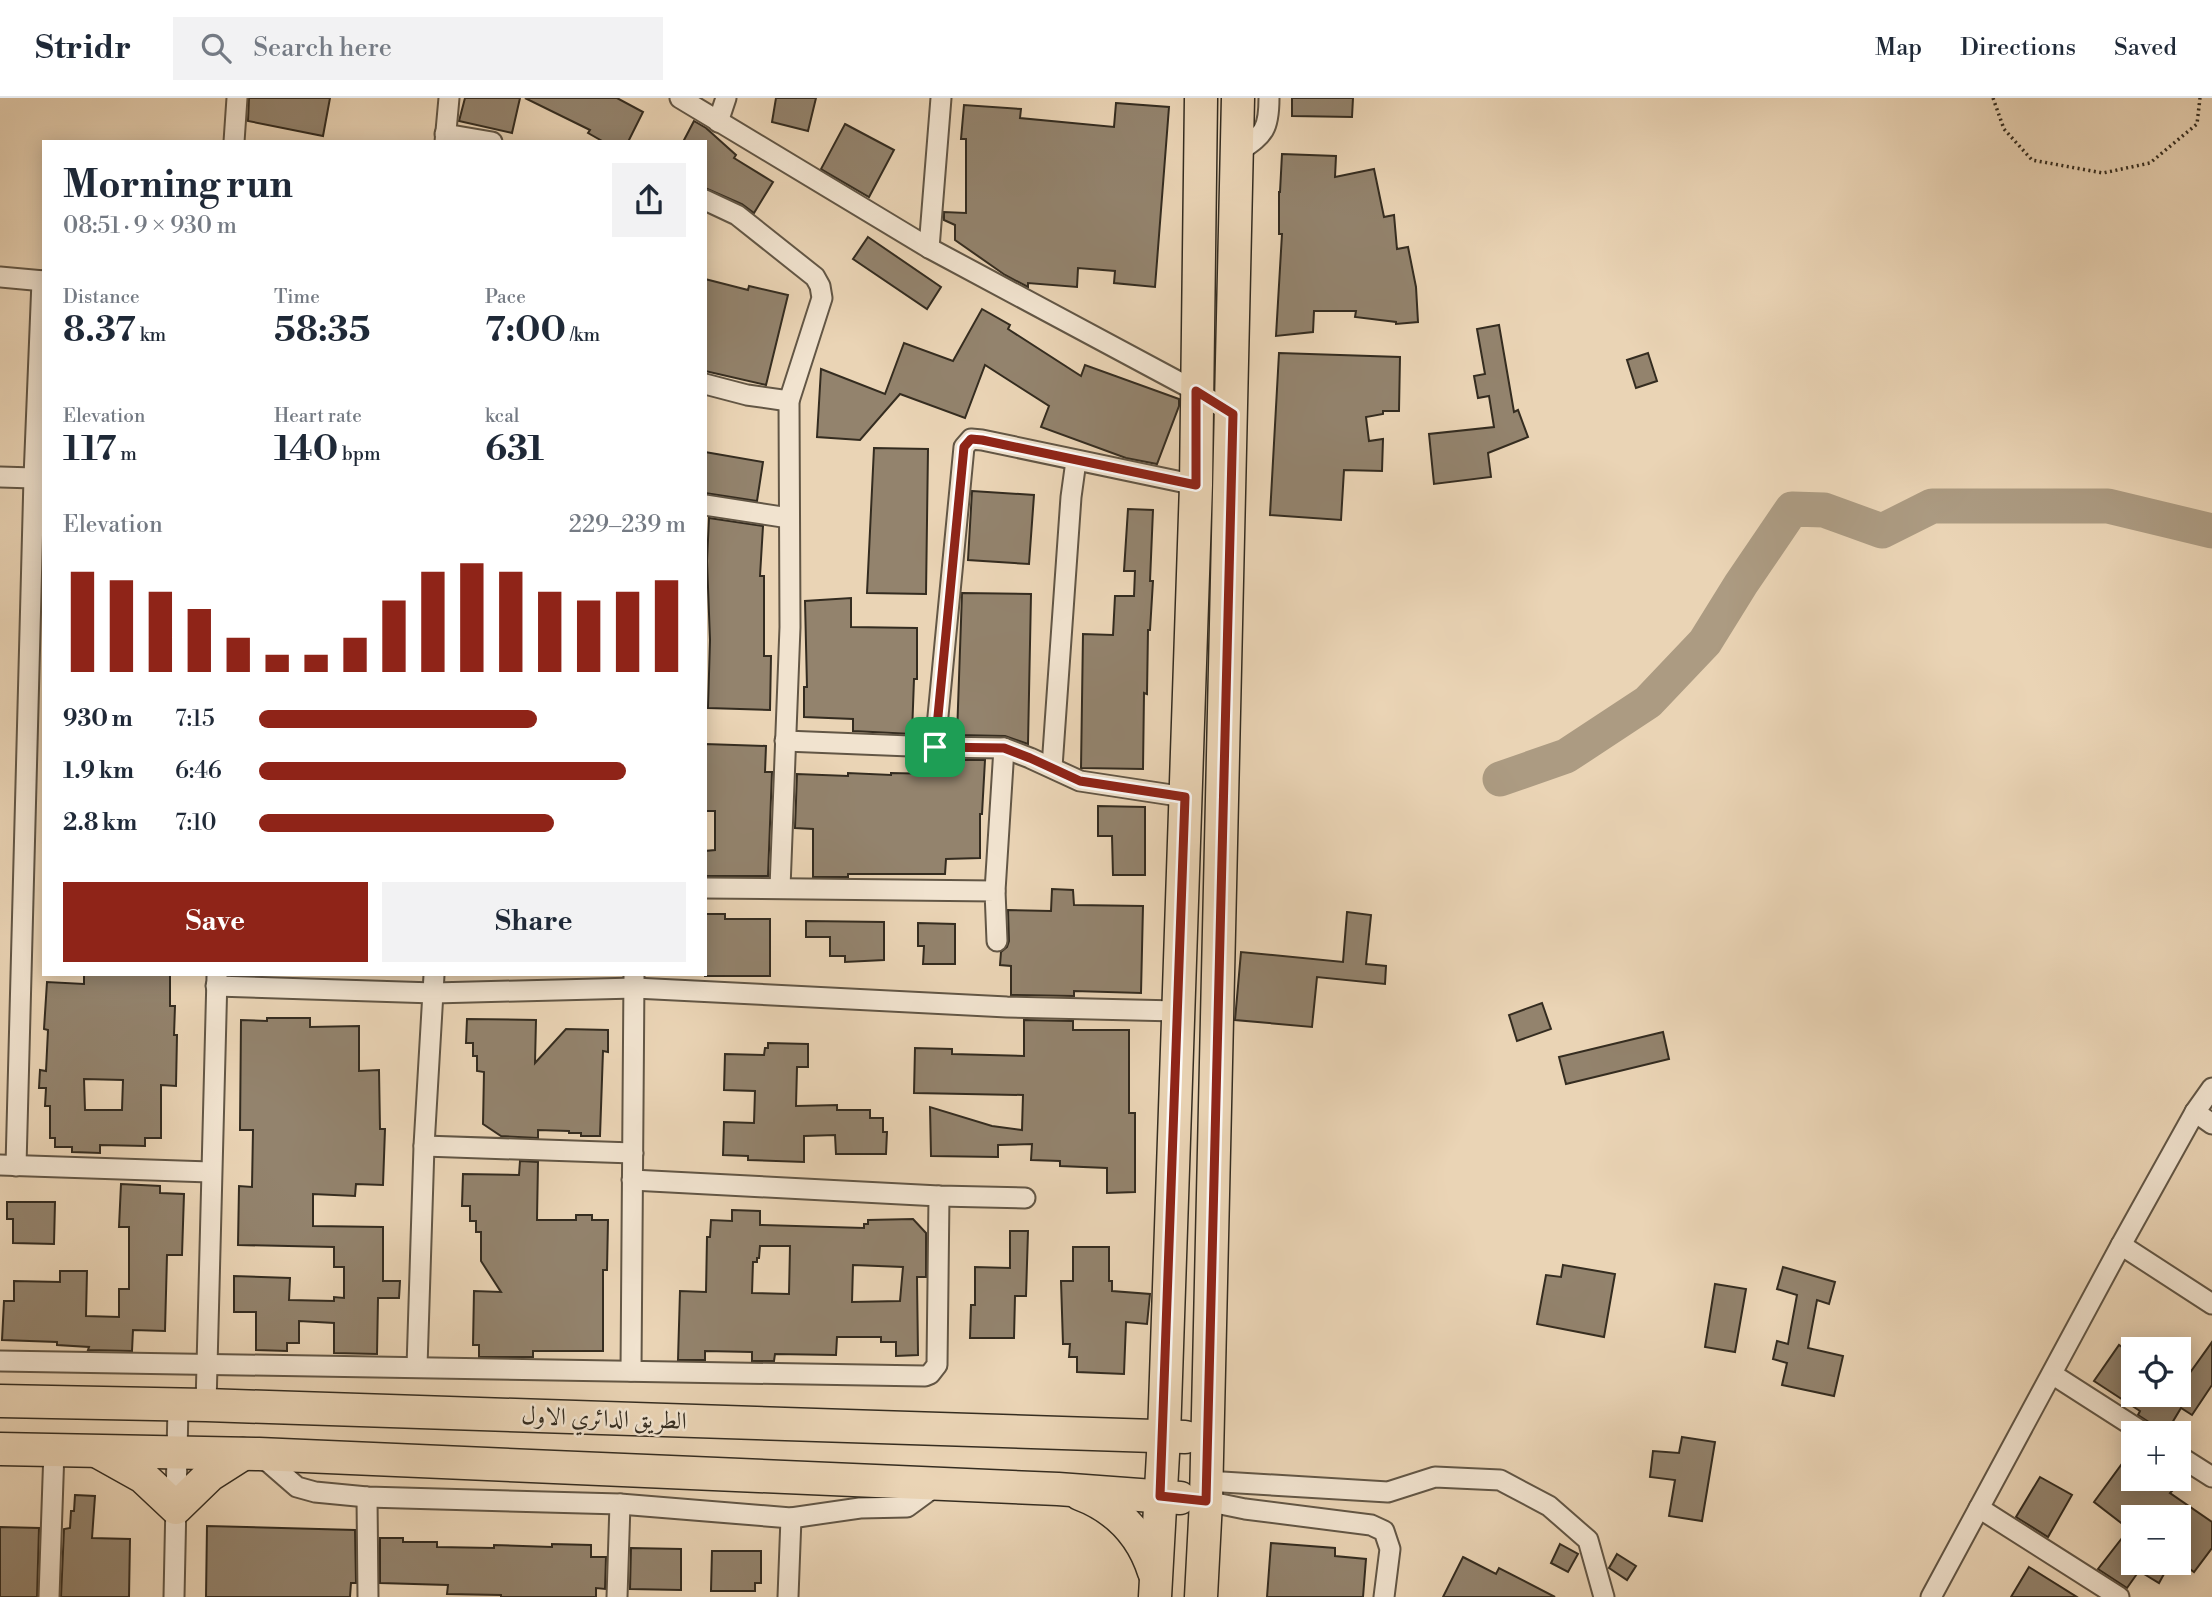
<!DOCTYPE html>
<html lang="en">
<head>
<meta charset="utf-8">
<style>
	:root { --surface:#fff; --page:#f2f2f3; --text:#1f2937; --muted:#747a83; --line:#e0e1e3; --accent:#8f2418 }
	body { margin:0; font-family:"Libre Bodoni",Amiri,serif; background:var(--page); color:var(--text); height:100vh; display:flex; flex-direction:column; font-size:26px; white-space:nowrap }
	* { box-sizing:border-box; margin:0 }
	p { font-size:23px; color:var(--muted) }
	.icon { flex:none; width:38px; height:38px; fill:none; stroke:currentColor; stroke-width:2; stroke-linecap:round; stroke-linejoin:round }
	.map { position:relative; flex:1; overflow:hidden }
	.side { position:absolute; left:42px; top:42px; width:665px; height:836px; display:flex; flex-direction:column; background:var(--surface); border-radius:0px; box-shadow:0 4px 18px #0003 }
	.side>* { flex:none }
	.fabs { position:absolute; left:2121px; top:1239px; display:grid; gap:14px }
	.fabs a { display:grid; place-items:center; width:70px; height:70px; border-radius:0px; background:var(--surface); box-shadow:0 4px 18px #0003; font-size:35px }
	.pin { position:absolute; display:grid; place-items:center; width:60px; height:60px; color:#fff; margin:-30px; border-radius:14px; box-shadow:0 4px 10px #0006 }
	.round { display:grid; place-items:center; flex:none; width:74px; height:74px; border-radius:0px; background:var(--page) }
	.head { display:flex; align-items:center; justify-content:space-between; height:119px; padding:0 21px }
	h1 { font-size:38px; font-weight:700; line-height:52px }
	.metrics { display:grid; grid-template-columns:repeat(3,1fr); gap:10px; height:119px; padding:7px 21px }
	.metrics div { display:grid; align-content:center }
	.metrics b { font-size:35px; font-weight:700 }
	.metrics small { font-size:19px; font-weight:400 }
	.metrics p { font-size:19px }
	.chart { height:196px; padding:14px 21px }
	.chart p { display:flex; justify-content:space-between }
	.chart svg { width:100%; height:126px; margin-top:7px; stroke:var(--accent); stroke-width:6 }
	.action { display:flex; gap:14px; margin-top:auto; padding:14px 21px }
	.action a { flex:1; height:80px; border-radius:0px; background:var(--accent); color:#fff; font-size:28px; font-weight:700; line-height:80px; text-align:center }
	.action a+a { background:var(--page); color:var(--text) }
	ul { padding:0 21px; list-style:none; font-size:23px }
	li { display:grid; grid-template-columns:112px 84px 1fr; align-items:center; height:52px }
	li i { height:18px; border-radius:9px; background:var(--accent) }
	header { display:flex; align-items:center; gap:42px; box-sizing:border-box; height:98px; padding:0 35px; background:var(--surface); border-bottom:2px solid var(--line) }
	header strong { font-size:33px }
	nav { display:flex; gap:38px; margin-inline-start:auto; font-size:24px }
	.search { width:490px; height:63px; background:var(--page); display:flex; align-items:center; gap:18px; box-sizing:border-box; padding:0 24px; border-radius:0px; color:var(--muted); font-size:26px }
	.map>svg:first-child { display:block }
</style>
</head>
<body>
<header>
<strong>Stridr</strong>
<div class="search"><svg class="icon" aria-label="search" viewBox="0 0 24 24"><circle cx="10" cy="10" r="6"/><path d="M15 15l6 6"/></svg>Search here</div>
<nav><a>Map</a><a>Directions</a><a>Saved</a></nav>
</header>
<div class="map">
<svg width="2212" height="1499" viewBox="0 0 2212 1499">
	<rect width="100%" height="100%" fill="#ead4b5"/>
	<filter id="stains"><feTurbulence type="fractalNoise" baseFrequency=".00286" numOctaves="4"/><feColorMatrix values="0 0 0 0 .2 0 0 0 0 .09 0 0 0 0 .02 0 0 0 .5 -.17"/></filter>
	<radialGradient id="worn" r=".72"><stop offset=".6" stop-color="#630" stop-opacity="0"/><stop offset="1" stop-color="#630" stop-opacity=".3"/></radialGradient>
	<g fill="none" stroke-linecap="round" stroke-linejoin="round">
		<!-- river -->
		<path stroke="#ac9b82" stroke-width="35" d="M1500 681 1566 658 1648 604 1705 544 1741 486 1792 411 1824 412 1882 433 1932 408H2108L2212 433"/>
	</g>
	<!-- building -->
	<g fill="#93836d" stroke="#342c20" stroke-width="2" fill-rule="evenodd">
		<path d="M249 0H330L323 38 248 23Z"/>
		<path d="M465 0H520L512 35 459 23Z"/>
		<path d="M525 0H617L643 14 628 44H604L588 35 590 32Z"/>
		<path d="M776 0H816L808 33 772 24Z"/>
		<path d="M1292 0H1353L1352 19 1292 18Z"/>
		<path d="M1116 5 1169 9 1155 189 1114 185 1115 173 1078 170 1077 189 1028 185V189L1005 177 955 142V127L944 122V114L966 115V41H961L964 7 1021 11 1020 20 1114 29Z"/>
		<path d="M694 23 706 30 736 57 734 60 773 84 754 115 742 106 705 90V44H683Z"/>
		<path d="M845 26 894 52 869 99 821 71Z"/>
		<path d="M1282 56 1336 58 1335 79 1374 71 1384 119 1394 117 1397 151 1408 149 1416 189 1418 224 1396 226V224L1355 219 1356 213H1314L1313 234 1276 238 1282 136H1279V94H1280Z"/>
		<path d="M868 139 941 189 927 211 853 161Z"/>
		<path d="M705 181 748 192 749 188 788 197 766 287 705 273Z"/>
		<path d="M982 211 1010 227 1008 231 1081 278 1085 267 1179 301V308L1157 366 1126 360 1041 329 1049 308 985 267 965 320 900 296 860 342 817 339 821 271 885 296 904 245 953 263Z"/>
		<path d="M1499 227 1514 314 1518 312 1528 339 1488 355 1491 379 1434 386 1429 336 1494 329 1489 298 1478 300 1474 278 1485 276 1477 231Z"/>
		<path d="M1279 255 1400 259 1399 313H1383V316L1366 319 1369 343 1383 341 1382 373 1344 372 1341 422 1270 417Z"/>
		<path d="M1648 255 1657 283 1636 290 1627 262Z"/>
		<path d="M874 350 928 351 926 496 867 495Z"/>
		<path d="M705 354 763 364 757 403 705 395Z"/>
		<path d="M972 393 1034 397 1029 466 968 462Z"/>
		<path d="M1128 411 1153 412 1150 483H1153L1150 532H1148L1147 596 1144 595 1143 671 1081 670 1083 536 1113 537 1115 498H1134L1135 473H1124Z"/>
		<path d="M709 420 763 428 760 478H764V558H771L770 612 708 610 710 542 707 463Z"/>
		<path d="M962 495 1031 496 1028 646 1005 638 957 637Z"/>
		<path d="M851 500V529L917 530V581H914L912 636 853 633V621L804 619V589H807L805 503Z"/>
		<path d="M705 646 766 648 765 674H772L768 778H705V753L715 752V713H705Z"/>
		<path d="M956 662H985L982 716H980V760L946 761 945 776H848V779H813V731L795 730 797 676 848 678V675L891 677V675L936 676V663L956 665Z"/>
		<path d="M1098 708 1145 709V777H1113L1112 738H1098Z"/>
		<path d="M1052 791 1073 792 1074 807 1143 808 1141 895 1074 893V898L1011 897V868L1000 867 1001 854 1007 849 1009 843 1008 812 1051 813Z"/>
		<path d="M1347 814 1371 817 1366 866 1386 868 1385 886 1317 879 1312 929 1235 922 1241 854 1343 864Z"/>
		<path d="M705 816H725V821H770V878H705Z"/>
		<path d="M806 823 884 824V862L845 864V858H830V839H806Z"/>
		<path d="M918 825 955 826V866H923L924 848H918Z"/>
		<path d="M84 877H170V908H175L174 937H177L176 988 161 987V1040H145V1048L100 1047V1055L72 1054V1049H55V1040H50V1008H45L46 990H39L40 972 46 973 48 932 44 931 47 884 84 886ZM84 981 123 982 122 1012H85Z"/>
		<path d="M1542 905 1551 931 1517 943 1509 917Z"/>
		<path d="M267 920H310V929L359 928V973L379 972 380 1031H385L383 1087 356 1086 355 1098 313 1096V1128L383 1129V1183H400L399 1200H378L377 1256 334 1255V1225L299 1223V1245H287V1253L256 1252V1214H234V1178L290 1180 289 1202 334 1203V1199L344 1200V1169H334V1149L238 1147 239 1088 252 1089 253 1032H240L241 922 267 923Z"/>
		<path d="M467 921 536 922 535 965 566 931 608 932V954L603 953 600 1038H581V1035H569V1033L538 1032V1040L501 1038 483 1026 484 974 477 973V958H473V945H466Z"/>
		<path d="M1024 922 1073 923V932H1129V1015H1135V1094L1107 1095V1070L1060 1068V1063L1031 1062 1032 1046 998 1047V1059L931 1058 930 1009 992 1028 1022 1032 1023 997 914 995 915 950 952 951V956L1024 958Z"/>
		<path d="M1663 934 1669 961 1566 986 1559 959Z"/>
		<path d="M768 945 808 946V969H797L796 1008 837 1007V1012H870V1020H883V1034H887L886 1056H836L835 1037 804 1038V1064L748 1062V1058L723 1057 724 1024 754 1025 755 993 724 992 725 956 764 957 765 950H768Z"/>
		<path d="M520 1063 538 1064 537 1122H576V1117H592V1122H608L607 1172H603V1253H533V1259H479V1247H473L474 1193 501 1194 481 1163V1134H476V1123H470V1108H462L463 1076 519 1077Z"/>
		<path d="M121 1086 160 1088V1095L184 1096 182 1157H167L165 1233 133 1232 132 1253 88 1252 89 1249 57 1247V1244L2 1242 4 1203H14V1183L60 1184V1173H87L86 1218 119 1219V1191H129V1129H119Z"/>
		<path d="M7 1104H55L54 1146 13 1145V1121H7Z"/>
		<path d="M732 1112 760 1113V1127L864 1130V1126H868V1122L913 1121 926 1135V1179H917L918 1257 896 1258V1244H881V1239H837L836 1257 775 1256 774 1263H752V1254L705 1253V1262H678L680 1193 706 1194 707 1139H710L711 1122 732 1123ZM760 1148H790L789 1196 752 1195 753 1164H757V1160H759ZM853 1167 903 1169 900 1203 852 1204Z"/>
		<path d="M1010 1133H1028L1026 1198H1015L1014 1240H970L971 1207H975V1169L1010 1170Z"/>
		<path d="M1073 1149H1109V1183H1112V1193L1150 1196 1147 1226 1126 1224 1124 1276 1077 1274V1259H1069L1070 1246H1063L1061 1183H1073Z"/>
		<path d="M1563 1167 1615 1176 1604 1239 1537 1226 1546 1177 1561 1179Z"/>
		<path d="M1783 1169 1835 1184 1829 1206 1817 1202 1808 1250 1843 1258 1834 1298 1782 1287 1787 1265 1773 1261 1777 1243 1788 1246 1797 1197 1777 1191Z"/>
		<path d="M1715 1186 1746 1191 1735 1254 1705 1249Z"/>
		<path d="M2212 1244V1287L2192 1317 2181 1310 2166 1335 2138 1317 2140 1313 2094 1283 2119 1247 2133 1257V1297H2179V1290Z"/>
		<path d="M1682 1339 1715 1344 1702 1423 1669 1418 1675 1382 1650 1379 1653 1353 1679 1355Z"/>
		<path d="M2124 1363 2133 1370V1381H2159L2174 1391 2170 1395 2212 1424V1450L2194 1474 2179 1463V1419H2133V1465H2170L2159 1485 2139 1473 2127 1490 2098 1471 2129 1431 2094 1404Z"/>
		<path d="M2040 1379 2072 1397 2048 1439 2016 1419Z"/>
		<path d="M75 1397 95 1398 92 1440 130 1441 129 1499H61L64 1431 70 1430 71 1413H74Z"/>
		<path d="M207 1428 355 1432 356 1485H351L350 1499H206Z"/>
		<path d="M0 1429 39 1430 37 1499H0Z"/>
		<path d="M380 1440H403V1444H437V1449L494 1450V1447L552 1449V1446L591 1447V1459H606L605 1491 596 1490V1499H501V1497L447 1496 448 1487 380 1485Z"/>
		<path d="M1271 1445 1335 1450V1458L1366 1461 1363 1499H1267Z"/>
		<path d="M1560 1446 1578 1456 1568 1474 1551 1465Z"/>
		<path d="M631 1450 681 1451V1492L630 1491Z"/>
		<path d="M712 1453H761V1485H755V1493H711Z"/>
		<path d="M1617 1456 1636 1468 1627 1482 1609 1470Z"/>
		<path d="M1463 1459 1496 1476 1499 1470 1555 1499H1443Z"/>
		<path d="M2029 1469 2077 1499H2011Z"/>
	</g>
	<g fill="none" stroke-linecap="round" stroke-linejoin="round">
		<defs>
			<g id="minor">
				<path d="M680 0 929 150 1196 293 1233 316"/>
				<path d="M718 24 726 0"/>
				<path d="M445 36 492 44"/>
				<path d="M234 44 237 0"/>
				<path d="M445 44 449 0"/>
				<path d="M1237 55C1263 36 1269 34 1269 0"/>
				<path d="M705 102 737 117 815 179 820 188 822 200 789 303 790 529 780 790"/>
				<path d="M929 150 941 0"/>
				<path d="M0 179 44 183"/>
				<path d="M705 286 747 297 789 303"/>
				<path d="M0 379 34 380"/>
				<path d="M705 407 789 420"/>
				<path d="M785 643 935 649 1004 650 1030 660 1080 683 1185 699"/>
				<path d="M935 649 964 349 971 341 982 342 1196 387"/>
				<path d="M1052 669 1071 399 1076 363"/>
				<path d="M705 790 995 793 997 843"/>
				<path d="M995 793 1004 650"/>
				<path d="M216 888 434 895 635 890 1007 909 1177 913"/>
				<path d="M2195 1014 2212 1026"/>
				<path d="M424 1048 633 1055"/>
				<path d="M0 1067 210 1074"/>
				<path d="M16 1068 34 380 42 183"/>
				<path d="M632 1082 939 1098 1025 1100"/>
				<path d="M2121 1147 2212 1206"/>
				<path d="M0 1263 925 1278 930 1276 937 1267 939 1098"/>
				<path d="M417 1269 424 1048 434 877"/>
				<path d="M631 1273 634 878"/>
				<path d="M2052 1276 2144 1335"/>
				<path d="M206 1307 217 878"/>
				<path d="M260 1357 297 1389 315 1394 367 1399 620 1406 791 1420 860 1410 907 1409 937 1387"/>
				<path d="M2179 1358 2212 1379"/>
				<path d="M1206 1383 1388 1394 1435 1379 1500 1382 1549 1408 1588 1442 1604 1499"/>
				<path d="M367 1399 368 1499"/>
				<path d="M1206 1403 1245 1411 1371 1427 1384 1433 1390 1451 1384 1499"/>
				<path d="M1979 1410 2119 1499"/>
				<path d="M49 1499 54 1352"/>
				<path d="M174 1499 178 1308"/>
				<path d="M617 1499 620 1406"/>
				<path d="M788 1499 791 1420"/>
				<path d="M1931 1499 2121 1147 2195 1014 2212 990"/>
			</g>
			<g id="primary">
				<path d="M0 1303 206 1307 1185 1339"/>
				<path d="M0 1351 259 1356 1058 1391 1180 1400"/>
				<path d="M100 1355 143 1379 176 1410 210 1377 243 1356"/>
				<path d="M1080 1396C1117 1410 1142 1436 1154 1474"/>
				<path d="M1155 1499 1164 1338 1196 387 1201 0"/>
				<path d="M1201 1499 1206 1403 1238 0"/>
			</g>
		</defs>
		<!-- minor casing -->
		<use href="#minor" stroke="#625645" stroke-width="23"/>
		<!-- primary casing -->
		<use href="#primary" stroke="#342c20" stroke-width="35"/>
		<!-- path -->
		<path stroke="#342c20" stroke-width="3.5" stroke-dasharray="2 3.5" stroke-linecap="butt" d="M1993 0 2004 31 2032 62 2103 75 2150 65 2197 26 2200 0"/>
		<!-- minor -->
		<use href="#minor" stroke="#f1e3cf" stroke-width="19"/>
		<!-- primary -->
		<use href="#primary" stroke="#ead4b5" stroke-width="32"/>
	</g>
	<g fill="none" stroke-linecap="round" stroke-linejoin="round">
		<defs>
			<path id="route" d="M1196 293 1233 316 1206 1403 1160 1398 1185 699 1080 683 1030 660 1004 650 935 649 964 349 971 341 982 342 1196 387Z"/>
		</defs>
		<!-- route casing -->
		<use href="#route" stroke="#fff" stroke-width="14"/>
		<!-- route -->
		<use href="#route" stroke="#8f2418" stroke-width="9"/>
	</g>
	<g text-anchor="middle" stroke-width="5" stroke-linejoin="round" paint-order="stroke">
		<!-- street labels -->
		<g font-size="24" fill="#342c20" stroke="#f1e3cf">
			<text transform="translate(604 1320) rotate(2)" y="8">الطريق الدائري الاول</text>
		</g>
	</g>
	<rect width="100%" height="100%" filter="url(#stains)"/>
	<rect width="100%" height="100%" fill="url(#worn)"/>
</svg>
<div class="fabs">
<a><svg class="icon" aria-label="locate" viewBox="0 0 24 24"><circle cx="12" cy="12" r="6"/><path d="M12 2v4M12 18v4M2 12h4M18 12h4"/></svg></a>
<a>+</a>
<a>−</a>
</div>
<div class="pin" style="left:935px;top:649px;background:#1e9e55"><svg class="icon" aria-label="arrive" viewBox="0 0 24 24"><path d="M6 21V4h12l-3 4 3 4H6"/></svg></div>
<section class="side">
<div class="head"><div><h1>Morning run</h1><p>08:51 · 9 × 930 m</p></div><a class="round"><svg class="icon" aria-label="share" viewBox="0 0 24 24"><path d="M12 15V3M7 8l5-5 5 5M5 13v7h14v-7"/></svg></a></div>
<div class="metrics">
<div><p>Distance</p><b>8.37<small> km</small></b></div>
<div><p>Time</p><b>58:35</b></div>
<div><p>Pace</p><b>7:00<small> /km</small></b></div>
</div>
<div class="metrics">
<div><p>Elevation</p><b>117<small> m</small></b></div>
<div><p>Heart rate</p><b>140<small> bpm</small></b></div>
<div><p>kcal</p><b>631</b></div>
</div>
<div class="chart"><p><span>Elevation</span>229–239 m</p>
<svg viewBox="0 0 160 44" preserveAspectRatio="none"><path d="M5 44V9M15 44V12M25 44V16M35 44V22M45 44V32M55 44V38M65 44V38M75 44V32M85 44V19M95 44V9M105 44V6M115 44V9M125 44V16M135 44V19M145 44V16M155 44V12"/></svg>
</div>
<ul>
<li><b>930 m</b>7:15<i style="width:65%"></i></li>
<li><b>1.9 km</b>6:46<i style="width:86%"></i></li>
<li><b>2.8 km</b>7:10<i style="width:69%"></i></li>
</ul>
<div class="action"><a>Save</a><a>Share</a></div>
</section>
</div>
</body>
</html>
